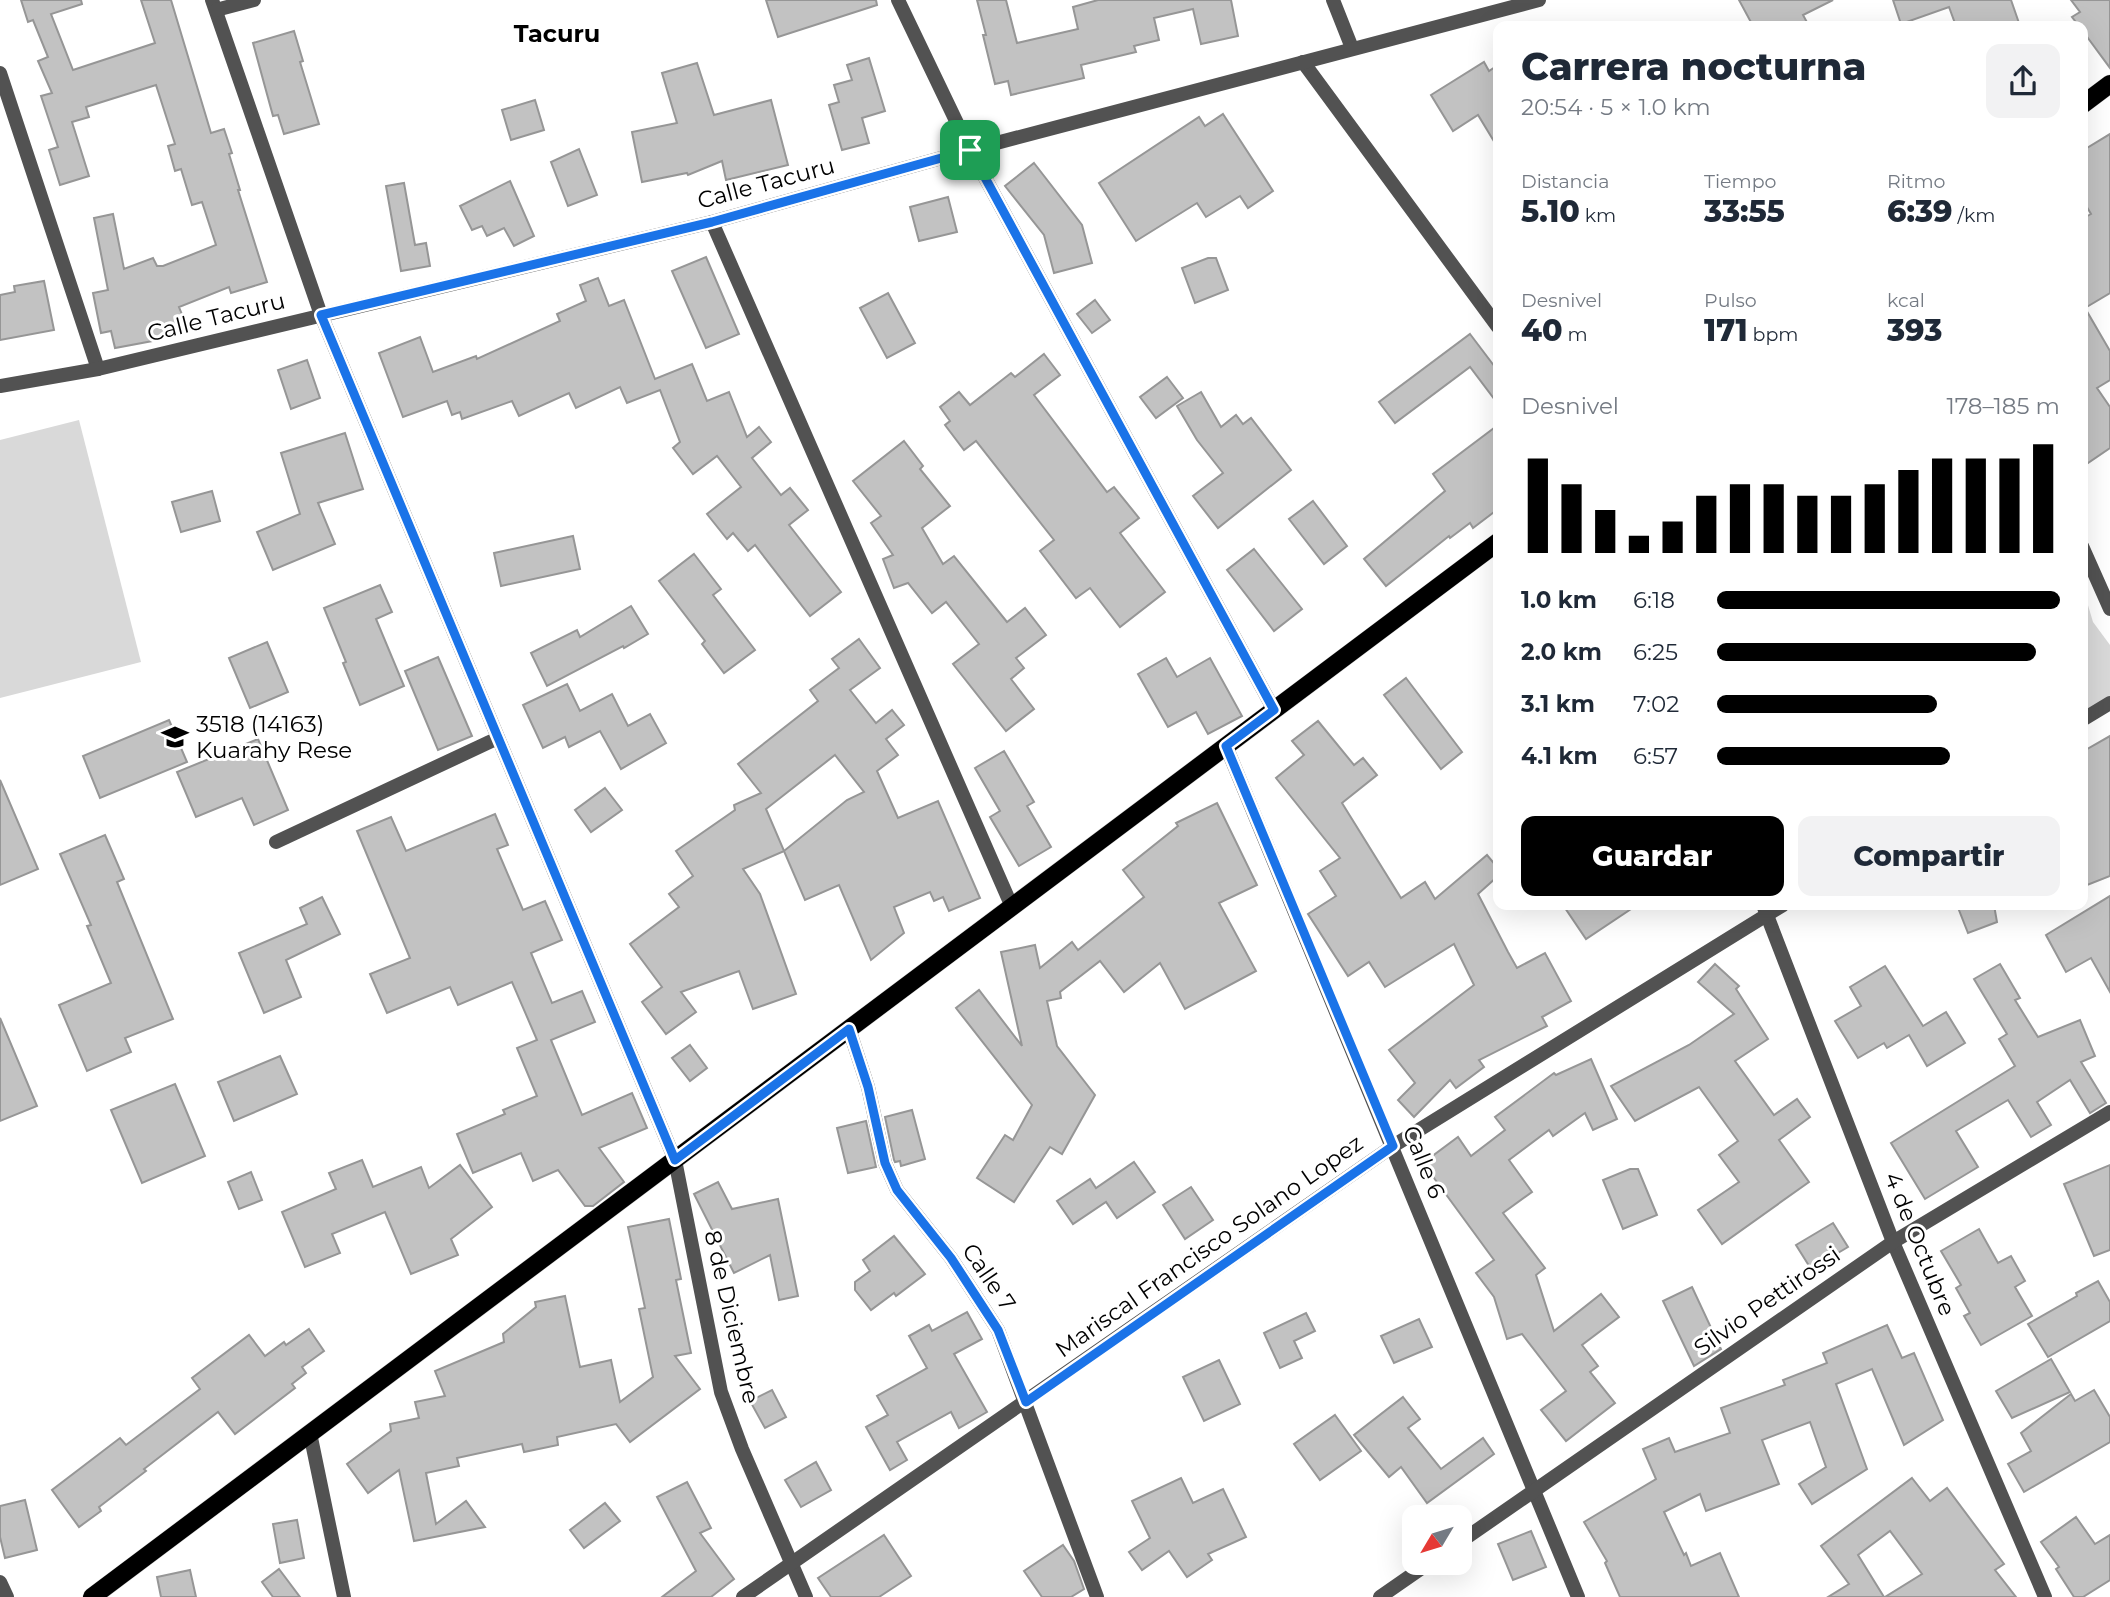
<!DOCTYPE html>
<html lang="es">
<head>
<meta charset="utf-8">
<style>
	:root { --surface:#fff; --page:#f2f2f3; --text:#1f2937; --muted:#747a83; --accent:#000 }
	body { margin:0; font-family:Montserrat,sans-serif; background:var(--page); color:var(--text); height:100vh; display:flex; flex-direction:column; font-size:26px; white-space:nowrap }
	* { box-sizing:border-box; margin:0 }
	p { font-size:23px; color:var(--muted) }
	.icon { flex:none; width:38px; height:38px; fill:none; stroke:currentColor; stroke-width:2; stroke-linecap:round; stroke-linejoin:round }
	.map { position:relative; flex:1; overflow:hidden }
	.side { position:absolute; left:1493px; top:21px; width:595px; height:889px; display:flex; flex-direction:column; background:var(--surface); border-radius:14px; box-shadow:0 7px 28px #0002 }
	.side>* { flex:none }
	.needle { width:46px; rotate:232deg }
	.fabs { position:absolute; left:1402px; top:1505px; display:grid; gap:14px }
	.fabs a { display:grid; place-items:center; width:70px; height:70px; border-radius:14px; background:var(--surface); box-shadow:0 7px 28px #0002; font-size:35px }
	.pin { position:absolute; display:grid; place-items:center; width:60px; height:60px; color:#fff; margin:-30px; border-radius:14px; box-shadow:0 4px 10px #0006 }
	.round { display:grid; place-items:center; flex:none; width:74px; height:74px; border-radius:14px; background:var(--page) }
	.headline { display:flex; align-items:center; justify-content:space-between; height:119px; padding:0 28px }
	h1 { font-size:38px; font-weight:800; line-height:52px }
	.figures { display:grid; grid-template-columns:repeat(3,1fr); gap:10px; height:119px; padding:7px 28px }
	.figures div { display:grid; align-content:center }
	.figures b { font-size:30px; font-weight:800 }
	.figures small { font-size:19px; font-weight:400 }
	.figures p { font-size:19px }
	.chart { height:196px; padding:14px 28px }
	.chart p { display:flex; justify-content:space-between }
	.chart svg { width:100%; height:126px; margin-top:7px; stroke:var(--accent); stroke-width:6 }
	.primary-button { display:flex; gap:14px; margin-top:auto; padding:14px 28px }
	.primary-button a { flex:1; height:80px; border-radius:14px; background:var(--accent); color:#fff; font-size:28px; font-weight:800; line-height:80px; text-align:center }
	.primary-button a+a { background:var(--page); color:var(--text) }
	ul { padding:0 28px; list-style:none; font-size:23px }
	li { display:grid; grid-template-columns:112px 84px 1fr; align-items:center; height:52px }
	li i { height:18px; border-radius:9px; background:var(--accent) }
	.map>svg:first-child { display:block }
</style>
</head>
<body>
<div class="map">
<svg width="2110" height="1597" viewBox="0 0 2110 1597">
	<rect width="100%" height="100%" fill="#fff"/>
	<!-- green -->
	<g fill="#d9d9d9">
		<path d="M79 420 141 662 0 698V440Z"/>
		<path d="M2082 585 2093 622 2110 645V706L2082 713Z"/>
	</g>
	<!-- building -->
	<g fill="#c2c2c2" stroke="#969696" stroke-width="2" fill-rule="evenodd">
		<path d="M21 0H81L82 4 51 14 73 70 155 43 141 0H171L211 133 224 129 232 153 229 154 240 190H238L267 282 231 293 229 287 179 307 183 317 179 319 183 330 158 340 115 348 111 331 101 333 93 293 108 290 94 218 113 214 124 269 153 258 157 266H163L216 245 202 202 192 205 181 169 175 171 168 146 175 144 156 85 86 107 89 117 72 122 89 176 60 185 49 150 58 147 41 96 52 93 38 61 48 57 33 20 28 22Z"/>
		<path d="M766 0H876L877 5 778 37Z"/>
		<path d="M977 0H1006L1017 43 1078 29 1073 7 1098 0H1231L1238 36 1201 44 1193 9 1154 18 1159 40 1134 46 1136 52 1081 65 1084 78 1011 95 1008 81 995 84 983 35H986Z"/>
		<path d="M1739 0H1833L1803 15 1809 26H1753Z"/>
		<path d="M1893 0H2011L2020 26H1956L1949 7 1901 24Z"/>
		<path d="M2071 0H2110V68L2082 30V26H2079L2072 17 2080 12Z"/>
		<path d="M294 31 303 61 300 62 319 124 284 134 278 115 273 116 253 43Z"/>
		<path d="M869 58 885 111 862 118 869 143 842 150 829 105 839 102 834 85 852 80 847 65Z"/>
		<path d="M1484 62 1489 71 1498 65V148L1478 115 1453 131 1431 95Z"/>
		<path d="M697 63 714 115 771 100 788 165 726 180 722 161 688 175 687 173 642 182 632 132 677 123 662 73Z"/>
		<path d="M535 100 544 130 511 140 502 110Z"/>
		<path d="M1223 114 1273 191 1248 208 1240 196 1206 217 1197 203 1136 241 1099 183 1199 117 1205 126Z"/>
		<path d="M2110 134V293L2085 308 2110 351V380L2097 388 2110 407V448L2082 467V219L2091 214 2082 199V151Z"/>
		<path d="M579 149 597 195 568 206 551 162Z"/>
		<path d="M1034 163 1082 225 1092 263 1054 273 1044 235 1005 186Z"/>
		<path d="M510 181 534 236 514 246 504 228 487 236 482 226 472 230 460 206Z"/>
		<path d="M404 183 415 245 426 243 430 266 401 271 386 186Z"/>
		<path d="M948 197 957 232 919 241 910 207Z"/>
		<path d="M706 257 739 334 706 348 672 271Z"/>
		<path d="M1208 258H1216L1228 290 1195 303 1182 268Z"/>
		<path d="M598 278 609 306 624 300 655 379 692 364 707 401 729 392 747 437 759 427 771 442 752 458 781 495 790 488 808 510 789 525 841 592 810 616 755 545 748 551 733 533 727 539 707 514 741 487 717 456 693 474 673 448 680 442 660 390 627 403 620 387 576 408 569 393 519 416 512 401 462 419 460 412 452 415 447 401 403 417 379 353 420 337 433 372 476 356 477 359 560 321 557 314 586 301 580 285Z"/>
		<path d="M44 281 54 330 0 340V295L15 292 14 286Z"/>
		<path d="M888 293 915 343 887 358 860 308Z"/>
		<path d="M1095 300 1110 320 1092 333 1077 314Z"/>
		<path d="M1470 334 1498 371V404L1470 367 1395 423 1379 402Z"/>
		<path d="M1044 354 1060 375 1034 395 1107 492 1114 487 1139 518 1120 533 1165 592 1120 627 1090 588 1076 598 1040 551 1054 540 976 441 964 450 945 425 950 421 940 407 959 392 970 405 1011 373 1015 377Z"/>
		<path d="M307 360 320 398 291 409 278 370Z"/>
		<path d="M1167 377 1183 398 1156 418 1140 397Z"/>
		<path d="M1201 392 1221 427 1236 415 1243 424 1251 418 1291 470 1218 528 1193 496 1223 473 1197 440 1177 406Z"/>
		<path d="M1498 425V509L1473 528 1470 523 1450 538 1449 536 1386 586 1364 559 1445 491 1433 474Z"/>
		<path d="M345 433 363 489 318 503 335 544 273 570 257 532 300 514 281 453Z"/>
		<path d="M904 441 923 466 920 469 950 506 922 528 943 564 954 556 1007 622 1025 608 1046 635 1016 658 1024 668 1011 679 1034 709 1006 731 953 664 979 644 946 602 932 613 908 583 894 588 883 559 893 555 871 523 881 516 853 481Z"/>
		<path d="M212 491 220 521 181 532 172 502Z"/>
		<path d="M1313 501 1347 546 1324 564 1289 519Z"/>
		<path d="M573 536 580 569 501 586 494 553Z"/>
		<path d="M1254 549 1302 609 1274 631 1227 570Z"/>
		<path d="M694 554 721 589 713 595 755 650 724 673 702 644 705 641 659 581Z"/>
		<path d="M380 585 392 612 376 619 404 686 360 705 343 663 346 662 324 608Z"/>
		<path d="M631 606 648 634 624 648 623 646 547 686 531 653 577 630 580 637Z"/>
		<path d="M859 639 880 668 850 690 876 723 892 710 904 725 886 739 898 755 877 771 898 818 938 801 980 898 949 911 943 897 934 901 930 892 894 907 904 933 871 960 839 885 805 900 784 851 743 869 760 894 796 994 753 1009 739 971 681 992 696 1012 666 1034 642 1002 662 987 630 944 679 907 669 894 693 876 676 851 735 810 734 805 761 793 738 764 818 701 810 690 839 668 832 659ZM835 755 864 792 847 800 784 851 766 809Z"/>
		<path d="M267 642 288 692 250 708 229 658Z"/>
		<path d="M438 657 472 736 438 750 405 671Z"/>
		<path d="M1166 658 1177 677 1210 658 1242 716 1208 734 1196 712 1168 727 1138 674Z"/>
		<path d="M1406 678 1462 752 1441 769 1384 695Z"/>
		<path d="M567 684 580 711 612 694 628 726 650 714 666 743 621 769 600 731 569 747 565 737 543 748 523 705Z"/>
		<path d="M169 720 187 762 100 798 83 756Z"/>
		<path d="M1318 721 1354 765 1363 758 1377 775 1342 803 1401 898 1425 882 1435 899 1487 855 1498 868V876L1478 894 1508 952 1517 968 1545 953 1571 1001 1542 1017 1547 1026 1479 1060 1484 1067 1456 1088 1450 1080 1414 1117 1398 1100 1415 1083 1389 1050 1474 985 1454 944 1385 987 1369 962 1348 976 1308 914 1336 896 1320 871 1340 858 1276 778 1304 755 1292 741Z"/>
		<path d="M2110 736V876L2082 887V752Z"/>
		<path d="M258 739 288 810 254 825 242 798 196 817 177 772Z"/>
		<path d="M1004 751 1034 802 1027 806 1051 847 1019 866 990 817 1000 811 975 768Z"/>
		<path d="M0 780 38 869 0 885Z"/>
		<path d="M605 788 622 810 591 832 575 810Z"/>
		<path d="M1217 803 1257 885 1219 903 1256 971 1185 1009 1160 963 1124 992 1100 961 1060 992 1061 998 1047 1001 1057 1046 1095 1095 1062 1154 1050 1147 1014 1202 977 1178 1005 1135 1013 1140 1032 1105 956 1008 979 990 1022 1046 1001 952 1035 945 1040 968 1072 942 1078 950 1144 897 1123 870 1178 826 1176 823Z"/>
		<path d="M495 814 508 845 497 849 523 910 545 901 562 940 531 953 552 1003 582 991 595 1022 551 1040 582 1115 632 1093 647 1128 599 1148 624 1182 593 1206H585L558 1170 533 1181 521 1153 473 1173 457 1134 505 1114 503 1110 537 1096 517 1048 537 1040 512 982 458 1005 450 987 387 1013 370 974 410 958 357 831 391 817 406 851Z"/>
		<path d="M105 835 124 879 117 882 173 1019 125 1038 131 1052 87 1071 59 1005 111 983 87 926 91 925 60 854Z"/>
		<path d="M2110 896V992L2091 958 2066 972 2046 935Z"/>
		<path d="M322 897 340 934 286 960 301 997 264 1013 239 953 307 924 300 908Z"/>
		<path d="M1563 905H1637L1586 939Z"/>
		<path d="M1957 905H1994L1997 922 1968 933Z"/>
		<path d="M1715 964 1739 986 1736 989 1768 1039 1735 1061 1774 1115 1797 1099 1810 1117 1779 1140 1809 1182 1722 1244 1698 1210 1739 1182 1719 1155 1738 1141 1699 1087 1635 1121 1611 1086 1689 1045 1734 1014 1698 982Z"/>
		<path d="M2000 964 2020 998 2015 1000 2038 1037 2080 1020 2095 1056 2081 1062 2106 1103 2090 1113 2070 1080 2037 1102 2051 1125 2031 1137 2008 1100 1956 1131 1978 1167 1925 1199 1891 1143 2015 1066 1999 1039 2007 1034 1974 979Z"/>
		<path d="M1885 966 1923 1026 1946 1012 1965 1043 1927 1066 1909 1035 1887 1048 1884 1043 1858 1058 1835 1021 1861 1006 1850 987Z"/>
		<path d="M0 1018 37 1106 0 1121Z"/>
		<path d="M690 1045 707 1068 690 1081 672 1058Z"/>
		<path d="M280 1056 297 1094 234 1121 218 1082Z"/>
		<path d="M1591 1059 1617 1119 1593 1130 1585 1113 1553 1136 1549 1130 1509 1160 1532 1192 1503 1213 1545 1268 1536 1275 1554 1331 1601 1294 1619 1317 1582 1345 1598 1366 1590 1372 1615 1403 1566 1441 1541 1410 1566 1391 1522 1334 1507 1339 1494 1297 1476 1273 1494 1260 1423 1163 1458 1137 1471 1156 1505 1130 1495 1117 1554 1073 1556 1075Z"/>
		<path d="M175 1084 205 1156 142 1183 111 1110Z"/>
		<path d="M912 1110 925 1159 901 1166 900 1161 895 1162 894 1160 885 1117Z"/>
		<path d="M866 1121 876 1167 848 1173 837 1128Z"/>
		<path d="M362 1160 373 1187 421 1167 429 1188 460 1165 492 1207 451 1239 458 1255 411 1274 385 1212 332 1234 340 1253 305 1267 282 1212 336 1189 329 1173Z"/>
		<path d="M1134 1162 1155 1192 1117 1218 1106 1202 1073 1224 1057 1201 1090 1179 1096 1188Z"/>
		<path d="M2110 1165V1250L2094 1256 2064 1184Z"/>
		<path d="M1630 1169H1638L1657 1215 1623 1229 1603 1180Z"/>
		<path d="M251 1172 262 1200 239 1209 228 1182Z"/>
		<path d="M718 1182 732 1209 778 1199 798 1296 779 1300 770 1255 734 1273 694 1194Z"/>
		<path d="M1191 1187 1213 1220 1185 1239 1163 1205Z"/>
		<path d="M669 1219 681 1279 676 1280 691 1353 675 1356 700 1389 630 1442 616 1424 557 1437 558 1445 524 1452 522 1444 457 1458 459 1466 426 1473 436 1524 466 1501 485 1527 414 1541 399 1470 368 1493 347 1464 391 1431 390 1424 419 1418 415 1402 445 1396 435 1371 504 1342 503 1334 536 1307 535 1302 565 1296 580 1367 611 1360 620 1402 653 1377 639 1309 645 1308 628 1227Z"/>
		<path d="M1833 1223 1848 1247 1811 1269 1796 1245Z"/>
		<path d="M1979 1229 1998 1263 2011 1256 2025 1281 2015 1287 2032 1316 1981 1345 1964 1316 1970 1313 1956 1288 1961 1285 1941 1251Z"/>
		<path d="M894 1236 925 1274 896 1296 894 1293 871 1310 855 1290V1282L870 1271 863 1260Z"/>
		<path d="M2098 1281 2110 1302V1321L2048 1357 2028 1324 2077 1296 2076 1293Z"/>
		<path d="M1692 1287 1721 1349 1694 1366 1663 1301Z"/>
		<path d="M967 1312 982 1339 954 1354 987 1412 959 1428 951 1412 897 1442 907 1460 890 1470 866 1427 888 1415 877 1396 927 1368 909 1336 929 1325 932 1331Z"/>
		<path d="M1306 1313 1315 1331 1294 1341 1302 1358 1280 1368 1264 1333Z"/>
		<path d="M1419 1319 1432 1347 1394 1363 1381 1336Z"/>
		<path d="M1887 1325 1902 1358 1914 1353 1943 1420 1904 1445 1872 1369 1836 1384 1867 1469 1812 1504 1799 1484 1826 1467 1810 1422 1762 1440 1779 1484 1706 1511 1700 1494 1664 1512 1684 1555 1686 1553 1691 1566 1720 1553 1739 1597H1620L1605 1563 1607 1561 1584 1522 1656 1479 1643 1449 1669 1438 1675 1452 1730 1433 1721 1408 1785 1385 1783 1380 1827 1363 1823 1353Z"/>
		<path d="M309 1329 324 1351 302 1367 306 1373 292 1384 295 1388 235 1434 218 1412 144 1469 146 1471 99 1507 101 1511 79 1527 52 1490 120 1438 126 1445 200 1389 192 1378 249 1335 265 1356 284 1342 286 1345Z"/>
		<path d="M2051 1359 2070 1392 2012 1418 1996 1391Z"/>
		<path d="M1219 1360 1240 1404 1204 1421 1183 1377Z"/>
		<path d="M772 1390 786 1417 765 1428 750 1401Z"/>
		<path d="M2094 1390 2110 1417V1442L2024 1492 2008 1464 2031 1451 2021 1433 2071 1394 2075 1401Z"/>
		<path d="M1403 1397 1420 1419 1408 1428 1441 1469 1483 1438 1494 1454 1427 1503 1401 1467 1389 1477 1354 1435Z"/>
		<path d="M1335 1415 1361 1451 1320 1480 1294 1444Z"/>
		<path d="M816 1462 831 1490 801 1507 785 1480Z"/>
		<path d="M1181 1478 1193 1503 1223 1489 1246 1537 1208 1554 1212 1560 1187 1577 1169 1551 1142 1570 1129 1552 1150 1538 1132 1501Z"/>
		<path d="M1912 1478 1930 1501 1947 1488 2004 1564 1995 1570 2016 1597H1885L1922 1574 1890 1531 1858 1555 1884 1597H1828L1849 1584 1821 1546Z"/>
		<path d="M687 1482 711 1528 700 1533 734 1579 711 1597H662L696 1571 657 1497Z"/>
		<path d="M25 1500 37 1550 5 1558 0 1537V1506Z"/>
		<path d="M605 1503 620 1521 584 1548 570 1530Z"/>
		<path d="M2076 1517 2095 1544 2110 1535V1580L2083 1597H2074L2056 1569 2059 1567 2041 1542Z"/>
		<path d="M297 1520 304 1558 280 1563 273 1524Z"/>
		<path d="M1531 1531 1546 1567 1513 1580 1498 1544Z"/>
		<path d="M884 1535 911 1576 879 1597H831L818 1578Z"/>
		<path d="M1063 1545 1074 1561 1084 1589 1071 1597H1042L1024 1571Z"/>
		<path d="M279 1569 300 1597H273L262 1582Z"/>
		<path d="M190 1570 196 1597H161L157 1577Z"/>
	</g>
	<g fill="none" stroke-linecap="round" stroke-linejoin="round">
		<defs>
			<g id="primary">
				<path d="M2082 105 2110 84"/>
				<path d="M92 1597 1498 542"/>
			</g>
		</defs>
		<!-- primary casing -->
		<use href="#primary" stroke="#dbdbdb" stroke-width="19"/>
		<!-- minor -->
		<g stroke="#525252" stroke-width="14">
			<path d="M212 0 321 315 675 1160 721 1392 742 1449 806 1597"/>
			<path d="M898 0 970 150 1274 710"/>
			<path d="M1333 0 1352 48"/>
			<path d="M216 10 254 0"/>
			<path d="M1303 62 1498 327"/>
			<path d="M0 73 98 369"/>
			<path d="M712 222 1012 907"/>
			<path d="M0 386 98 369 712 222 970 150 1539 0"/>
			<path d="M2082 546 2110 609"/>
			<path d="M2082 720 2110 703"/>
			<path d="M1226 746 1578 1597"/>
			<path d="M276 842 498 738"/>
			<path d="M1763 905 1893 1242 2045 1597"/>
			<path d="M849 1029 868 1087 885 1163 897 1190 951 1258 998 1330 1097 1597"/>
			<path d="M310 1433 344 1597"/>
			<path d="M1460 1542 1893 1242 2110 1112"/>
			<path d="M0 1582 7 1597"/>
			<path d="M743 1597 1393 1146 1783 905"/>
			<path d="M1380 1597 1429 1563"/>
		</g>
		<!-- primary -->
		<use href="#primary" stroke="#000" stroke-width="18"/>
	</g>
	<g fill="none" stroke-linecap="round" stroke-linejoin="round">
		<defs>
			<path id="route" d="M970 150 1274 710 1226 746 1393 1146 1026 1402 998 1330 951 1258 897 1190 885 1163 868 1087 849 1029 675 1160 321 315 712 222Z"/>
		</defs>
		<!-- route casing -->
		<use href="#route" stroke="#fff" stroke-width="14"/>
		<!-- route -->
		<use href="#route" stroke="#1a73e8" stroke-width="9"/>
	</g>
	<!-- icons -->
	<defs>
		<symbol id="school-bare" viewBox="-9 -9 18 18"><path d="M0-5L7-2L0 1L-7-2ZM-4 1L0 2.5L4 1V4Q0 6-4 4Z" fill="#000" stroke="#fff" stroke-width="2.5" paint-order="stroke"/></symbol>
	</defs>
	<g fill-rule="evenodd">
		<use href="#school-bare" x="156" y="718" width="38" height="38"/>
	</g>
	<g text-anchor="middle" stroke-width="6" stroke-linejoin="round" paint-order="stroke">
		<!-- street labels -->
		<g font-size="23" fill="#000" stroke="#fff">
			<text transform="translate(766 183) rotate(-15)" y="8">Calle Tacuru</text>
			<text transform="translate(216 317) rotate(-14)" y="8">Calle Tacuru</text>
			<text transform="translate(1424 1162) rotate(68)" y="8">Calle 6</text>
			<text transform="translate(1920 1244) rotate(68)" y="8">4 de Octubre</text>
			<text transform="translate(1209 1246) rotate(-35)" y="8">Mariscal Francisco Solano Lopez</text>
			<text transform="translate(989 1277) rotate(56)" y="8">Calle 7</text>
			<text transform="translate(1767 1301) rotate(-35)" y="8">Silvio Pettirossi</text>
			<text transform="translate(732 1317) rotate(77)" y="8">8 de Diciembre</text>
		</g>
		<!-- poi labels -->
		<g font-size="23" fill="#000" stroke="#fff" text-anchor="start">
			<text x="196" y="732">3518 (14163)<tspan x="196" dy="26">Kuarahy Rese</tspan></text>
		</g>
		<!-- neighbourhood labels -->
		<g font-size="24" font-weight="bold" fill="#000" stroke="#fff">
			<text x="557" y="42">Tacuru</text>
		</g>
	</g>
</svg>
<div class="fabs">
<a><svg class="needle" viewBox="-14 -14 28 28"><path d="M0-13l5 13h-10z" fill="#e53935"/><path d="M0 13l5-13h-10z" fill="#747a83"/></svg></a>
</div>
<div class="pin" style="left:970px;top:150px;background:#1e9e55"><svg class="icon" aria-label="arrive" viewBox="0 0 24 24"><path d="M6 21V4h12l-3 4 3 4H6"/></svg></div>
<section class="side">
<div class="headline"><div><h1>Carrera nocturna</h1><p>20:54 · 5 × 1.0 km</p></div><a class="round"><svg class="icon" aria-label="share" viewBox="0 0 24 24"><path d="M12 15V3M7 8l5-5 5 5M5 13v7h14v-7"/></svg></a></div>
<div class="figures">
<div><p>Distancia</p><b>5.10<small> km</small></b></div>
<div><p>Tiempo</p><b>33:55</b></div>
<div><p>Ritmo</p><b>6:39<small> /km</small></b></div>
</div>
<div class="figures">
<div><p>Desnivel</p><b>40<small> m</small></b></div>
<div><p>Pulso</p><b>171<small> bpm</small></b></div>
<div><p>kcal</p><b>393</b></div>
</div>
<div class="chart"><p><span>Desnivel</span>178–185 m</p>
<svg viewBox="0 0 160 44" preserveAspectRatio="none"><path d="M5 44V11M15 44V20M25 44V29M35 44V38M45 44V33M55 44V24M65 44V20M75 44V20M85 44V24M95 44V24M105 44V20M115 44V15M125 44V11M135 44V11M145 44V11M155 44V6"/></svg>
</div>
<ul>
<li><b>1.0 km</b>6:18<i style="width:100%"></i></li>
<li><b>2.0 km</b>6:25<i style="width:93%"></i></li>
<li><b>3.1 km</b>7:02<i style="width:64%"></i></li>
<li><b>4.1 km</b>6:57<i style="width:68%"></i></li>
</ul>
<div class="primary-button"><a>Guardar</a><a>Compartir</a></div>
</section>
</div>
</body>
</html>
